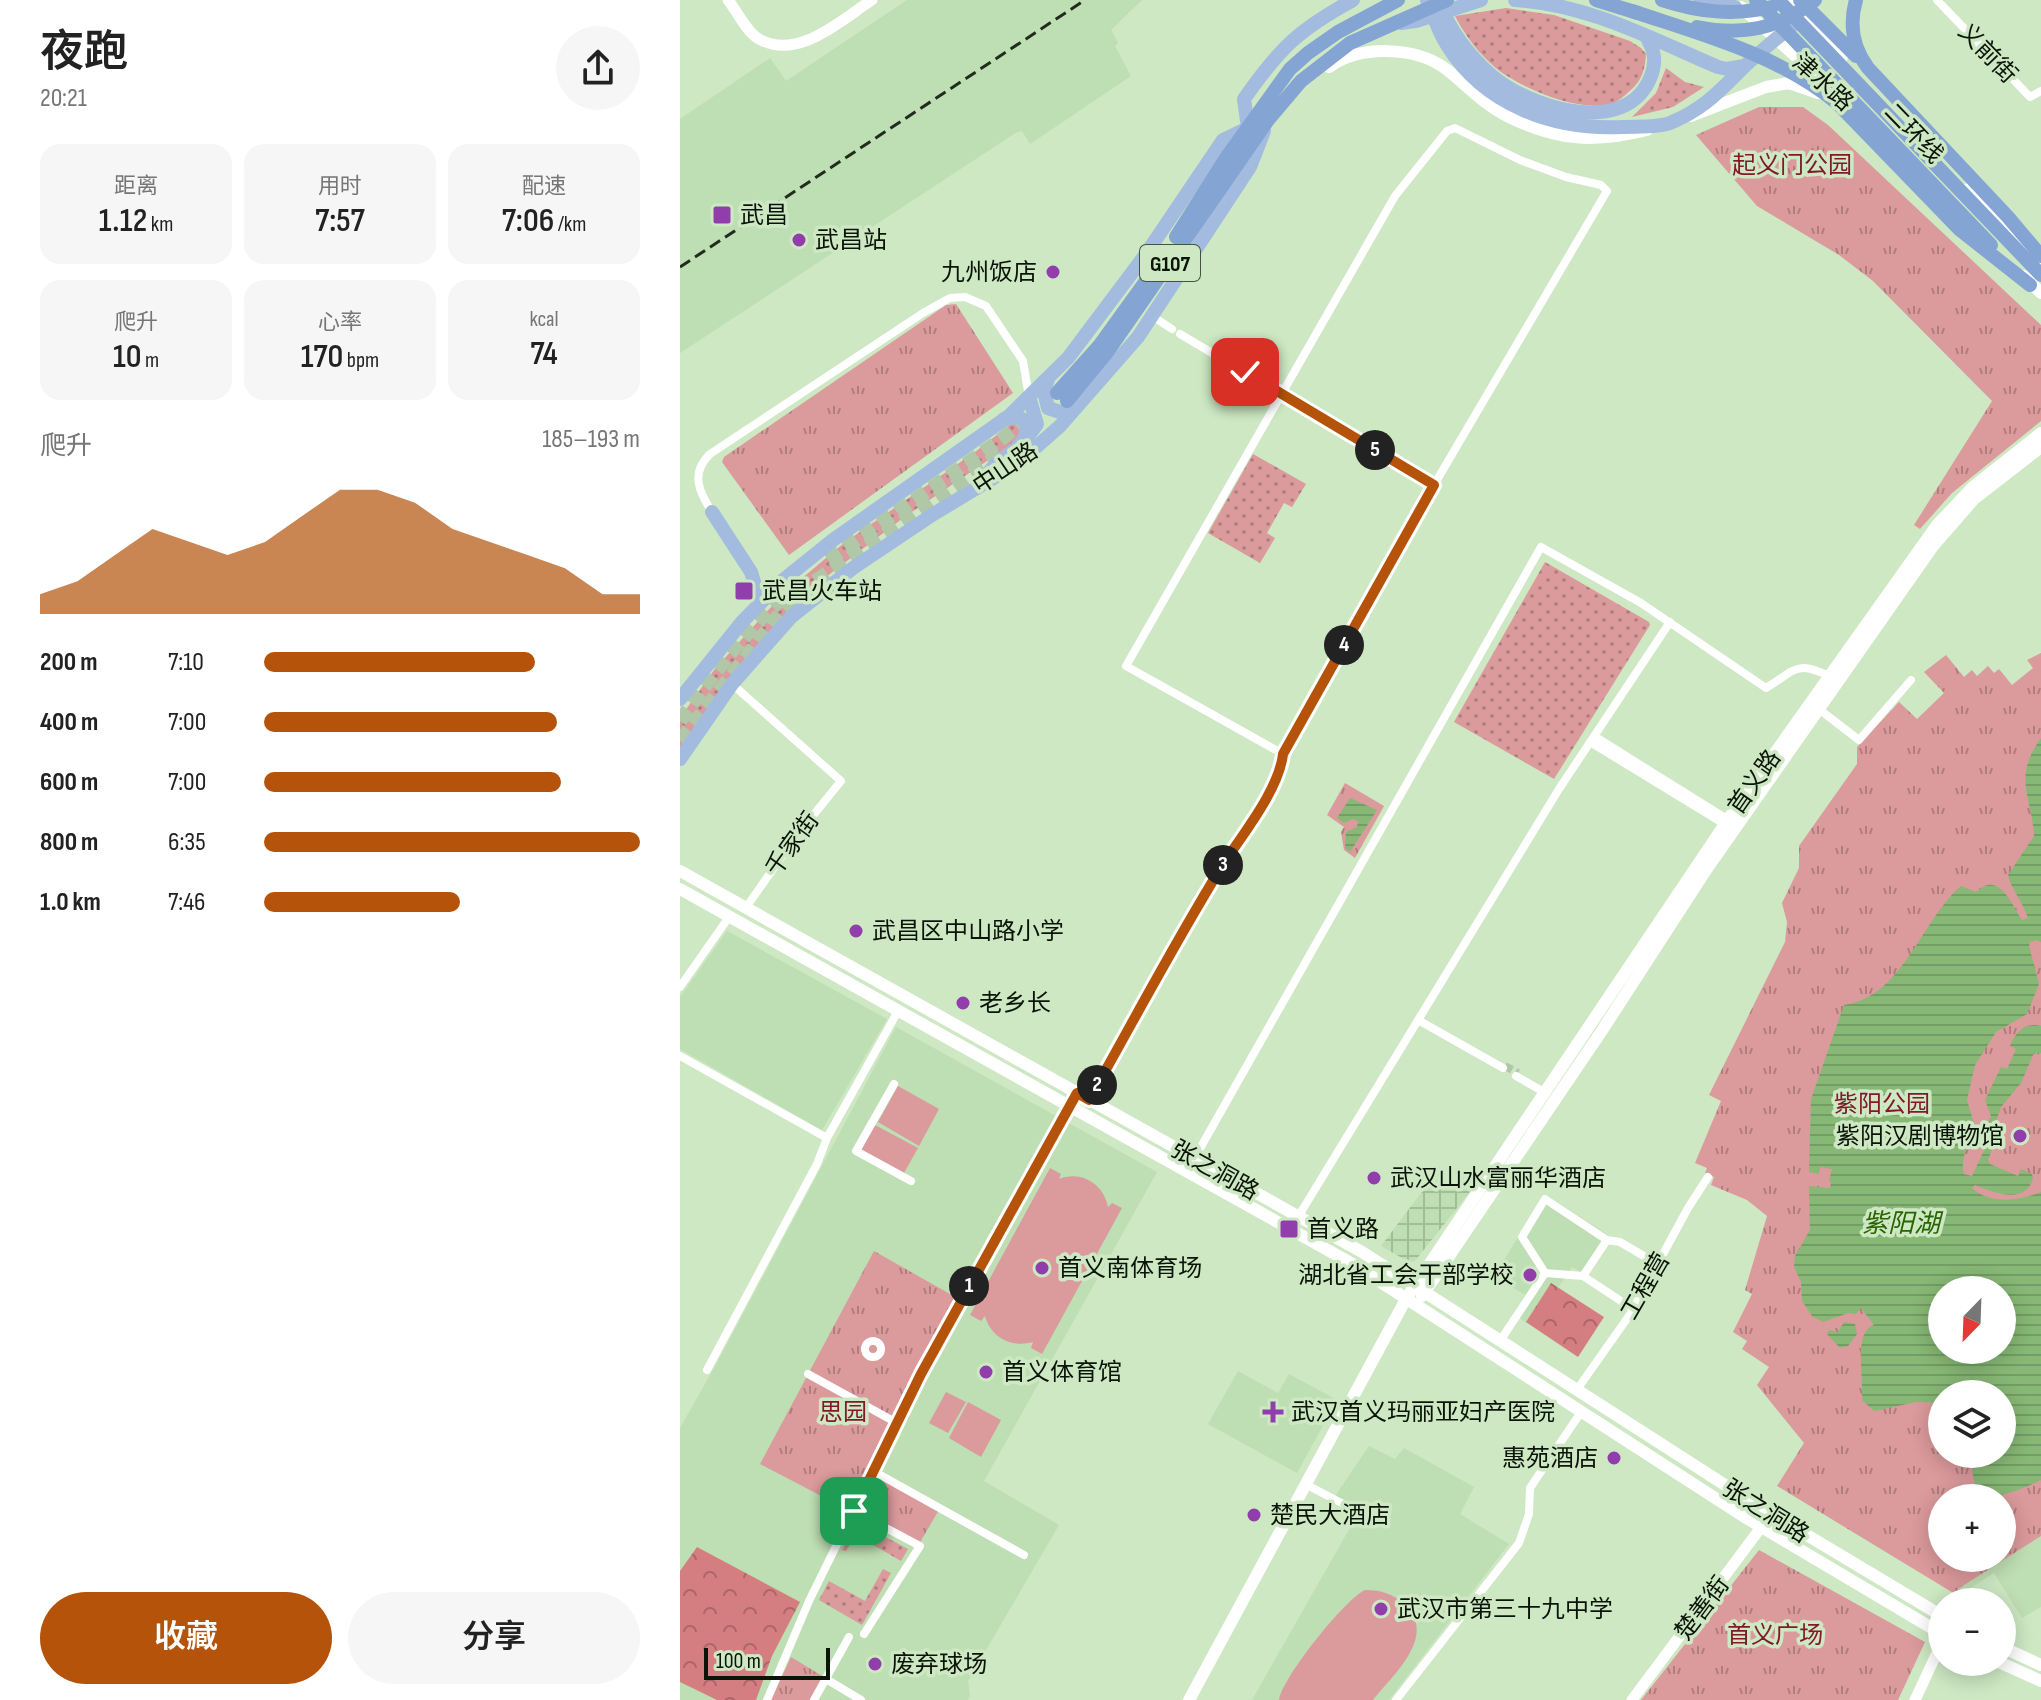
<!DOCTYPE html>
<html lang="zh">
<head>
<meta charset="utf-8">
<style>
	:root { --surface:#fff; --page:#f6f6f6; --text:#222; --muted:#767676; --accent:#b45309 }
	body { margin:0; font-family:"Sofia Sans Condensed","Noto Sans SC",sans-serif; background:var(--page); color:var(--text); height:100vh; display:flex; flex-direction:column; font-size:30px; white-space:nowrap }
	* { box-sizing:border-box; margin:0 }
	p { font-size:26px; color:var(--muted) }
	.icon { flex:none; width:44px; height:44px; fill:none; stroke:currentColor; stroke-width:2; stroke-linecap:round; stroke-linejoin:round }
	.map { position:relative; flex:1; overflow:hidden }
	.details { display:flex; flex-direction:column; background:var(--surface); width:680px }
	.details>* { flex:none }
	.needle { width:52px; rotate:203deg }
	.controls { position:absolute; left:1248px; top:1276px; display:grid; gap:16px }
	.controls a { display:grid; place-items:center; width:88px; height:88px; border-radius:50%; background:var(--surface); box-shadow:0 4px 20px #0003; font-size:40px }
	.scale { position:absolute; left:24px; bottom:20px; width:126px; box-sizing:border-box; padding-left:8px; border:4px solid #0b1408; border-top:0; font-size:22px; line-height:28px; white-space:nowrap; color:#0b1408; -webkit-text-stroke:6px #cde8c3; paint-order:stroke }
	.pin { position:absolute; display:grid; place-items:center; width:68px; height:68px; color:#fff; margin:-34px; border-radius:16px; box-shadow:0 4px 12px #0006 }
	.km { position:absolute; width:40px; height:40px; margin:-20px; border-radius:50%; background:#222; color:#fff; font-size:22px; line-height:40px; text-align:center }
	.round { display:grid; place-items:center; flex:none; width:84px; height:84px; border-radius:42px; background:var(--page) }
	.headline { display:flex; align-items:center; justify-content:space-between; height:136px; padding:0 40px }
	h1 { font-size:44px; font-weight:600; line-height:60px }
	.stats { display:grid; grid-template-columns:repeat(3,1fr); gap:12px; height:136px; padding:8px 40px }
	.stats div { display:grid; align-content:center; border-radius:20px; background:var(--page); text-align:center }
	.stats b { font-size:34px; font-weight:600 }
	.stats small { font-size:22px; font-weight:400 }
	.stats p { font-size:22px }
	.chart { height:224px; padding:16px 40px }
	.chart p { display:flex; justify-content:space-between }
	.chart svg { width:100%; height:144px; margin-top:8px; fill:var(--accent); opacity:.7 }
	.cta { display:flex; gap:16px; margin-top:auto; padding:16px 40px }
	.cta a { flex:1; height:92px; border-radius:48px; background:var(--accent); color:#fff; font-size:32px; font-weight:600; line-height:92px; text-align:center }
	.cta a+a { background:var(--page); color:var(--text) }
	ul { padding:0 40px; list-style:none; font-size:26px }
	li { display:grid; grid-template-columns:128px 96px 1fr; align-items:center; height:60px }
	li i { height:20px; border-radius:10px; background:var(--accent) }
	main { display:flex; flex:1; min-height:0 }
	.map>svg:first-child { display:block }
</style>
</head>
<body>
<main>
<section class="details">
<div class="headline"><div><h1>夜跑</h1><p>20:21</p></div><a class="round"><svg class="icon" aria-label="share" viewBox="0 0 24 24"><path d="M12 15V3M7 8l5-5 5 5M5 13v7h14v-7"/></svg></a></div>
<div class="stats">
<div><p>距离</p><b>1.12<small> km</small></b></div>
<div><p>用时</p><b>7:57</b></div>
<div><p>配速</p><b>7:06<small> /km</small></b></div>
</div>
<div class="stats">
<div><p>爬升</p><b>10<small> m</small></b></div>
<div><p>心率</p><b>170<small> bpm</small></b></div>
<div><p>kcal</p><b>74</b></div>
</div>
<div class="chart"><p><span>爬升</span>185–193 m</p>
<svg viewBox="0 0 160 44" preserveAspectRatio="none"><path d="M0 44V38L10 34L20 26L30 18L40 22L50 26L60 22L70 14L80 6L90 6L100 10L110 18L120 22L130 26L140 30L150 38L160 38V44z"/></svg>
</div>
<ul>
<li><b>200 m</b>7:10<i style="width:72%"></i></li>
<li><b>400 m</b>7:00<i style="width:78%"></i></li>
<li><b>600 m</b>7:00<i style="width:79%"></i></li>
<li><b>800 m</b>6:35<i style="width:100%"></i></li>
<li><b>1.0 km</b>7:46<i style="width:52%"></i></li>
</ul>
<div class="cta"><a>收藏</a><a>分享</a></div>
</section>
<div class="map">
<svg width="1361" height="1700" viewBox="0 0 1361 1700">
	<defs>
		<pattern id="industrial-grid" width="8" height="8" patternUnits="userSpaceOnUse" patternTransform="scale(2)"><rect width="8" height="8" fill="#bedeb3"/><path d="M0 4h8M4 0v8" fill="none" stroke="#a2be98"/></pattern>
		<pattern id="grass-dots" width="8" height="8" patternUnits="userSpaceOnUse" patternTransform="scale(2)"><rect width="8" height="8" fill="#db9a9c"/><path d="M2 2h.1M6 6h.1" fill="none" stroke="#b07c7d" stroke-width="1.8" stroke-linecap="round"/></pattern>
		<pattern id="forest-crowns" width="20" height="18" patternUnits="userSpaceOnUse" patternTransform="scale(2)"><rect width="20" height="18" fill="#d57e82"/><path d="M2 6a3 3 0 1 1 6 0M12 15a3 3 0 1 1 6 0" fill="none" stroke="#ab6668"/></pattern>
		<pattern id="park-tufts" width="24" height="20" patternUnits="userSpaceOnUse" patternTransform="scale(2)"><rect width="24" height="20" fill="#db9a9c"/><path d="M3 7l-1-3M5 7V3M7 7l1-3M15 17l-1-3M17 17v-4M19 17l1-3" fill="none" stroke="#b07c7d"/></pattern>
		<pattern id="water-rules" width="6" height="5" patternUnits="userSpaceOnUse" patternTransform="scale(2)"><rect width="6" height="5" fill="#87b875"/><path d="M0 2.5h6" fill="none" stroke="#739d64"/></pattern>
	</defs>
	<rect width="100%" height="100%" fill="#cde8c3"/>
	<!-- built -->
	<g fill="#bedeb3">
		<path d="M227 0H462L431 30 438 43 435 46 451 76 350 144 342 131 337 132 0 353V119L90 58 106 81Z"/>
		<path d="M47 931 207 1019 142 1130 0 1049V997Z"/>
		<path d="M216 1027 477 1172 304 1481 379 1525 288 1681 290 1696 288 1700H0V1428L38 1361Z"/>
		<path d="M865 1194 928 1235 904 1274 892 1267 878 1288 898 1357 833 1314 845 1295 814 1276Z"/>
		<path d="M558 1371 598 1393 609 1374 657 1400 617 1473 528 1424Z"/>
		<path d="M689 1446 715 1459 724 1448 794 1487 780 1514 829 1544 709 1700H572L675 1519 651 1502Z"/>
		<path d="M1361 1536V1607L1342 1618 1314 1573 1279 1595 1276 1600 1273 1598 1278 1589Z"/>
	</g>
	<!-- industrial -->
	<path fill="url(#industrial-grid)" d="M760 1168H768L796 1184 735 1261 729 1262 701 1246Z"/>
	<!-- grass -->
	<g fill="url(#grass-dots)">
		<path d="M826 8 874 15 950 41 961 48 966 54C965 68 963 78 953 88 947 93 941 100 933 103 901 114 843 89 817 69 799 54 786 37 775 16Z"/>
		<path d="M986 68 1005 82 1024 87 993 107 952 117 976 93Z"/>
		<path d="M336 420 344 428 332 444 223 518 129 590 67 656 0 748V718L34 670 102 595 164 543 295 452Z"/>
		<path d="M573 454 626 484 612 507 604 503 587 533 595 538 580 563 528 533Z"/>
		<path d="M865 562 969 622 970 625 874 779 774 722Z"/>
		<path d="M177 1522 228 1549 221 1561 176 1535 166 1551 162 1550Z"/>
		<path d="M203 1569 211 1573 182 1625 139 1600 149 1581 185 1601Z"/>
	</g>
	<!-- forest -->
	<g fill="url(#forest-crowns)">
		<path d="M871 1283 924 1317 898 1357 846 1322Z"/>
		<path d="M17 1547 120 1602 92 1656 76 1700H37L0 1682V1571Z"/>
	</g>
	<!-- park -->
	<g fill="url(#park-tufts)" fill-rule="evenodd">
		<path d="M1079 107H1123L1148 125 1361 325V421L1272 493 1240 529 1234 525 1312 401 1193 281 1159 255 1077 206 1016 135Z"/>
		<path d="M276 304 333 393 109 555 42 462 44 457 266 305Z"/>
		<path d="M1361 653V1536L1278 1589 1275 1594 1097 1486 1124 1443 1077 1385 1089 1367 1062 1349 1067 1341 1053 1332 1072 1294 1065 1290 1087 1216 1067 1200 1031 1185 1034 1177 1025 1173 1027 1168 1015 1163 1041 1101 1029 1095 1105 942 1107 922 1102 903 1119 868V846L1177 764V747L1219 702 1237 719 1264 693 1244 672 1266 655 1284 677 1292 670 1297 676 1308 666 1314 673 1319 669 1332 685 1353 668 1347 660ZM1262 1290H1322V1350H1262ZM1262 1394H1322V1454H1262ZM1262 1498H1322V1558H1262Z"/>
		<path d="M665 783 704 806 675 858 664 850 661 832 664 827 647 815Z"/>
		<path d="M194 1251 277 1298 168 1510 80 1464Z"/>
		<path d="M196 1474 259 1510 239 1544 177 1510Z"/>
		<path d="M1079 1550 1245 1642 1218 1700H961Z"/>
		<path d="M111 1657 144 1677 131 1700H91Z"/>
	</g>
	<!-- pitch -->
	<g fill="#db9a9c">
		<path d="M218 1086 259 1109 239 1146 198 1122Z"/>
		<path d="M195 1125 238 1148 224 1173 181 1150Z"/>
		<path d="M370 1168 381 1174 379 1179C401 1170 424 1184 428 1207L432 1203 442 1208 362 1354 351 1348 353 1342C332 1348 311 1338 305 1316L301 1321 290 1315Z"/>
		<path d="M266 1392 286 1402 268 1433 249 1423Z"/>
		<path d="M288 1402 321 1420 301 1457 269 1438Z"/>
		<path d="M685 1590C701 1590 714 1594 725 1605 758 1636 713 1675 693 1700H599C602 1678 665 1599 685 1590Z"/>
	</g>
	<!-- water -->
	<g fill="url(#water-rules)" fill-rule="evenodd">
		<path d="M1361 738V942L1356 940 1350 942 1349 946 1359 984 1347 1014 1316 1032 1295 1065 1287 1100 1295 1127C1290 1143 1279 1158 1284 1174L1292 1176 1306 1146 1301 1140 1311 1116 1305 1100 1321 1067 1327 1069 1336 1049 1330 1046C1336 1032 1344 1022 1361 1026V1053H1354L1341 1083 1321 1107 1309 1140 1313 1147 1308 1160 1310 1164 1338 1176 1341 1169 1352 1174 1353 1178C1346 1205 1315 1193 1295 1185L1292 1188C1311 1205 1339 1201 1361 1192V1480C1326 1497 1286 1512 1293 1454H1322V1394H1262V1403L1236 1402 1194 1411 1182 1400C1184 1379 1173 1331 1194 1325L1181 1308 1176 1314 1168 1313 1143 1322 1132 1316 1122 1301 1121 1282 1114 1267 1115 1256 1130 1230 1129 1186 1150 1188 1151 1182 1149 1181 1152 1169 1140 1167 1139 1174 1129 1172 1131 1099 1164 1005C1223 997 1241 920 1281 886L1296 892C1300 889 1304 885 1308 885 1324 882 1335 910 1342 920L1348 918C1343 902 1331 889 1328 875L1354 836C1352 795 1332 779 1361 738ZM1322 1290V1350H1262V1290Z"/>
		<path d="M670 798 697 810 670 852 665 848 666 832 677 827 678 821 673 819 664 823 657 818Z"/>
		<path d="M1164 1322 1175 1324 1177 1334 1168 1346 1160 1348 1147 1334 1149 1330 1158 1332Z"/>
	</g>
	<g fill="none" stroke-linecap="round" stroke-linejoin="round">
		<!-- minor-tunnel -->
		<path stroke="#b0c8a7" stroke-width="8" stroke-dasharray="8 4" stroke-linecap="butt" d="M825 1066 838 1073"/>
		<!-- trunk-tunnel -->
		<g stroke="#b0c8a7" stroke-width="14" stroke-dasharray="14 7" stroke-linecap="butt">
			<path d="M148 560 319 441 353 414"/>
			<path d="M0 721C31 677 64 632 105 596"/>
			<path d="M0 741 102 611 134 582 321 454"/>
		</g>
		<!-- minor -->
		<g stroke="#fff" stroke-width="8">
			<path d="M1257 0 1350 97 1361 91"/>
			<path d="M472 316 492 329"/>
			<path d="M32 512C19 492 10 473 30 454L243 313 270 298 285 297 306 306 343 361 349 397"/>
			<path d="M52 684 161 781 114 839 65 909"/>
			<path d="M1140 710 1179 740 1231 680"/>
			<path d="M914 736 1050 821"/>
			<path d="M910 742 1046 825"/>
			<path d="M603 754 446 666 715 196 767 131 775 128 840 160 886 177 921 185 927 191 754 485"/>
			<path d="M0 987 49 917"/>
			<path d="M738 1020 823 1068"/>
			<path d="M0 1056 147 1138"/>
			<path d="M836 1076 864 1092"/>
			<path d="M214 1084 176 1151 231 1181"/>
			<path d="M409 1100C453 1022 495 942 542 866 561 835 599 790 603 754L754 485 500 334"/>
			<path d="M514 1159 861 547 961 603 1086 688C1115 671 1115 659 1151 677"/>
			<path d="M618 1217 879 789 990 622"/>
			<path d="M865 1273 903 1276 953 1309"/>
			<path d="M903 1276 927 1240"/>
			<path d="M820 1341 865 1273 842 1237 865 1199 927 1240 940 1242 979 1265"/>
			<circle cx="193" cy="1349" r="8"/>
			<path d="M27 1370 137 1164 147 1138 218 1011"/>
			<path d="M128 1374 217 1423"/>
			<path d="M896 1391 951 1313 1008 1208 1028 1177"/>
			<path d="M193 1471 344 1555"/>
			<path d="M625 1484 690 1518"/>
			<path d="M174 1511 240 1546 184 1634"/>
			<path d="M146 1679 181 1700"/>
			<path d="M87 1700 129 1601 241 1374 397 1093"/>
			<path d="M134 1700 169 1637"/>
			<path d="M716 1700 839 1543 849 1514 850 1488 901 1412"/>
		</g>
		<!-- tertiary -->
		<g stroke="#fff" stroke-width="11">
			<path d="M48 0C57 11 67 33 79 39 118 61 161 20 192 0"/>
			<path d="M952 1700 1091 1514"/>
			<path d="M1235 1700 1262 1642"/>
		</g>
		<!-- secondary -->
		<g stroke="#fff" stroke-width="12">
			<path d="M1109 0 1162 57"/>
			<path d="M1061 7 1165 101"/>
			<path d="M649 67C680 45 735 46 766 69 787 85 804 105 829 117 878 141 915 143 967 130"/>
			<path d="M1011 116 1086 87 1109 83 1138 93"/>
			<path d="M1288 189 1361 264"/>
			<path d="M1344 276 1361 293"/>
			<path d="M0 871 682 1252 1070 1501 1262 1616"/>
			<path d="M0 889 671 1263 1063 1516 1262 1634"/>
			<path d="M742 1296 921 1032 1026 870 1253 546 1294 499 1361 447"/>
			<path d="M1322 1647 1361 1665"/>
			<path d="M1319 1662 1361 1681"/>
			<path d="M509 1700 726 1299 1053 812 1257 525 1293 487 1361 433"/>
		</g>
		<!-- primary -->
		<g stroke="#a3bbde" stroke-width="14">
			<path d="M747 0C753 15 758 31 767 45 804 105 873 130 941 127 955 126 977 128 990 123 1026 108 1040 90 1067 64 1082 50 1098 37 1114 24"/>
			<path d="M758 0C769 28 788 55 811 75 849 108 947 139 971 76 977 60 974 50 966 36"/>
			<path d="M835 0C907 4 972 39 1038 67L1047 69 1064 66"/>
			<path d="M1020 0 1055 7"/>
			<path d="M721 23 736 21 801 0"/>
			<path d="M368 379 364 392 368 408 383 413 395 408"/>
			<path d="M346 439 357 424 349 397"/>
			<path d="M304 479C308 474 312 467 317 463 331 452 353 441 344 420L338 417 324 419"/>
			<path d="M32 512 71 572 80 602"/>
			<path d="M0 699 62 622 102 581 153 540 329 416 388 358 466 254 543 140 568 128 564 99C600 48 618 30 673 0"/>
			<path d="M0 759 52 684 111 617 173 568 252 515 338 463 380 426 458 337 570 167 584 131"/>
		</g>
		<!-- trunk -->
		<g stroke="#84a4d3" stroke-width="14">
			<path d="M916 0 958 13"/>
			<path d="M982 0C1019 12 1053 16 1092 7"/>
			<path d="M1076 0 1311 245"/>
			<path d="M1098 0 1361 275"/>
			<path d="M1120 0 1176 56"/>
			<path d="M1176 0C1169 24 1173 48 1188 68L1328 217 1361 256"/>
			<path d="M952 11C1023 35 1097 54 1157 103L1279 229 1350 285"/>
			<path d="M1017 27C1063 36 1099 29 1135 0"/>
			<path d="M496 237 546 158 610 69 628 53 658 32 718 0"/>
			<path d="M377 393 419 346 471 274"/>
			<path d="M387 401 428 351 588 120 621 81 670 43 767 0"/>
		</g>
		<!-- rail -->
		<path stroke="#212c1d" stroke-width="3" stroke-dasharray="12 6" stroke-linecap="butt" d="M0 267 405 0"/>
	</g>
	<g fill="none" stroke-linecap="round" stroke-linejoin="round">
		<defs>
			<path id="route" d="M174 1511 241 1374 397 1093 409 1100C453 1022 495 942 542 866 562 835 599 790 603 754L754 485 565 372"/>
		</defs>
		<!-- route casing -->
		<use href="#route" stroke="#fff" stroke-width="16"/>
		<!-- route -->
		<use href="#route" stroke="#b45309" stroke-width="10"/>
	</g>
	<!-- markers -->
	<g fill="#913dab" stroke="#cde8c3" stroke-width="3">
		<rect x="32" y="205" width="20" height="20" rx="4"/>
		<circle cx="119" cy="240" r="8"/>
		<circle cx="373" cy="272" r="8"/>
		<rect x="54" y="581" width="20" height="20" rx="4"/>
		<circle cx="176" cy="931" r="8"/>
		<circle cx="283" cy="1003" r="8"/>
		<circle cx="1340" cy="1136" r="8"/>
		<circle cx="694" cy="1178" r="8"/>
		<rect x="599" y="1219" width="20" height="20" rx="4"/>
		<circle cx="362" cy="1268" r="8"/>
		<circle cx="850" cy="1275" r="8"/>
		<circle cx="306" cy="1372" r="8"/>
		<path d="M589 1400h8v8h8v8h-8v8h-8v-8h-8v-8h8z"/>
		<circle cx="934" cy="1458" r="8"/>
		<circle cx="574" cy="1515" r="8"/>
		<circle cx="701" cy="1609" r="8"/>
		<circle cx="195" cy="1664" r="8"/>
	</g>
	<g text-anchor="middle" stroke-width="7" stroke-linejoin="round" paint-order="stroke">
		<!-- shield labels -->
		<rect fill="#cde8c3" stroke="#455440" stroke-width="2" x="460" y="245" width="60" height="36" rx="6"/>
		<g font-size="22" font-weight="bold" fill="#0b1408">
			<text x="490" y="271">G107</text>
		</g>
		<!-- street labels -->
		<g font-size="24" fill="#0b1408" stroke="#cde8c3">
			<text transform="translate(1308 53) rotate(46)" y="8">义前街</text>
			<text transform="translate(1143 82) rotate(42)" y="8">津水路</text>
			<text transform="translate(1234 133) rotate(46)" y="8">二环线</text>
			<text transform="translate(325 468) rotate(-34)" y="8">中山路</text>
			<text transform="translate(1074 782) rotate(-55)" y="8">首义路</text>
			<text transform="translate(112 844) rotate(-54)" y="8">千家街</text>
			<text transform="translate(535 1170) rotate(29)" y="8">张之洞路</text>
			<text transform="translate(965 1286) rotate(-60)" y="8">工程营</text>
			<text transform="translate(1086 1511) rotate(32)" y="8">张之洞路</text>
			<text transform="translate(1022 1608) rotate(-53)" y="8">楚善街</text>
		</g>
		<!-- park labels -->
		<g font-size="24" fill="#81192a" stroke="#cde8c3">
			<text x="1112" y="173">起义门公园</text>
			<text x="1202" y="1112">紫阳公园</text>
			<text x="163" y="1420">思园</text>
			<text x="1095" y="1643">首义广场</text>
		</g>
		<!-- poi labels -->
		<g font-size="24" fill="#0b1408" stroke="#cde8c3" text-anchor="start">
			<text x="60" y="223">武昌</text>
			<text x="135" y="248">武昌站</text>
			<text x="357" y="280" text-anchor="end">九州饭店</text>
			<text x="82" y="599">武昌火车站</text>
			<text x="192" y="939">武昌区中山路小学</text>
			<text x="299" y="1011">老乡长</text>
			<text x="1324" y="1144" text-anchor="end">紫阳汉剧博物馆</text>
			<text x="710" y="1186">武汉山水富丽华酒店</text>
			<text x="627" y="1237">首义路</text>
			<text x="378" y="1276">首义南体育场</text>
			<text x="834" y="1283" text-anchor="end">湖北省工会干部学校</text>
			<text x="322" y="1380">首义体育馆</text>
			<text x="611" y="1420">武汉首义玛丽亚妇产医院</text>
			<text x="918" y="1466" text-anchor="end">惠苑酒店</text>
			<text x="590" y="1523">楚民大酒店</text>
			<text x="717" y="1617">武汉市第三十九中学</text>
			<text x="211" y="1672">废弃球场</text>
		</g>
		<!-- water labels -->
		<g font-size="26" font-style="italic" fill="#286500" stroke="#cde8c3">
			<text x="1221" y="1232">紫阳湖</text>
		</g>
	</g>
</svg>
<div class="controls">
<a><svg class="needle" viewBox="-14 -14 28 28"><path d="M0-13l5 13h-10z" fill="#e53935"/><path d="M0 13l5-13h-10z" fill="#767676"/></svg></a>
<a><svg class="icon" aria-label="layers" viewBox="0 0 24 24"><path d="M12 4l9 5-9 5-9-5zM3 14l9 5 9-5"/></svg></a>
<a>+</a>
<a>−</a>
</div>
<div class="scale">100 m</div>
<div class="pin" style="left:174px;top:1511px;background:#1e9e55"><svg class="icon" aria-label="arrive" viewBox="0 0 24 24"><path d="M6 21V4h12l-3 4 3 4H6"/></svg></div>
<div class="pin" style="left:565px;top:372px;background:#d93025"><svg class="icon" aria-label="check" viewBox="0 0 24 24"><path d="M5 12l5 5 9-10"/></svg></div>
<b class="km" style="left:289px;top:1286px">1</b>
<b class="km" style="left:417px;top:1085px">2</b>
<b class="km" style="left:543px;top:865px">3</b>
<b class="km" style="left:664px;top:645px">4</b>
<b class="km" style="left:695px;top:450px">5</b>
</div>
</main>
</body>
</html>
